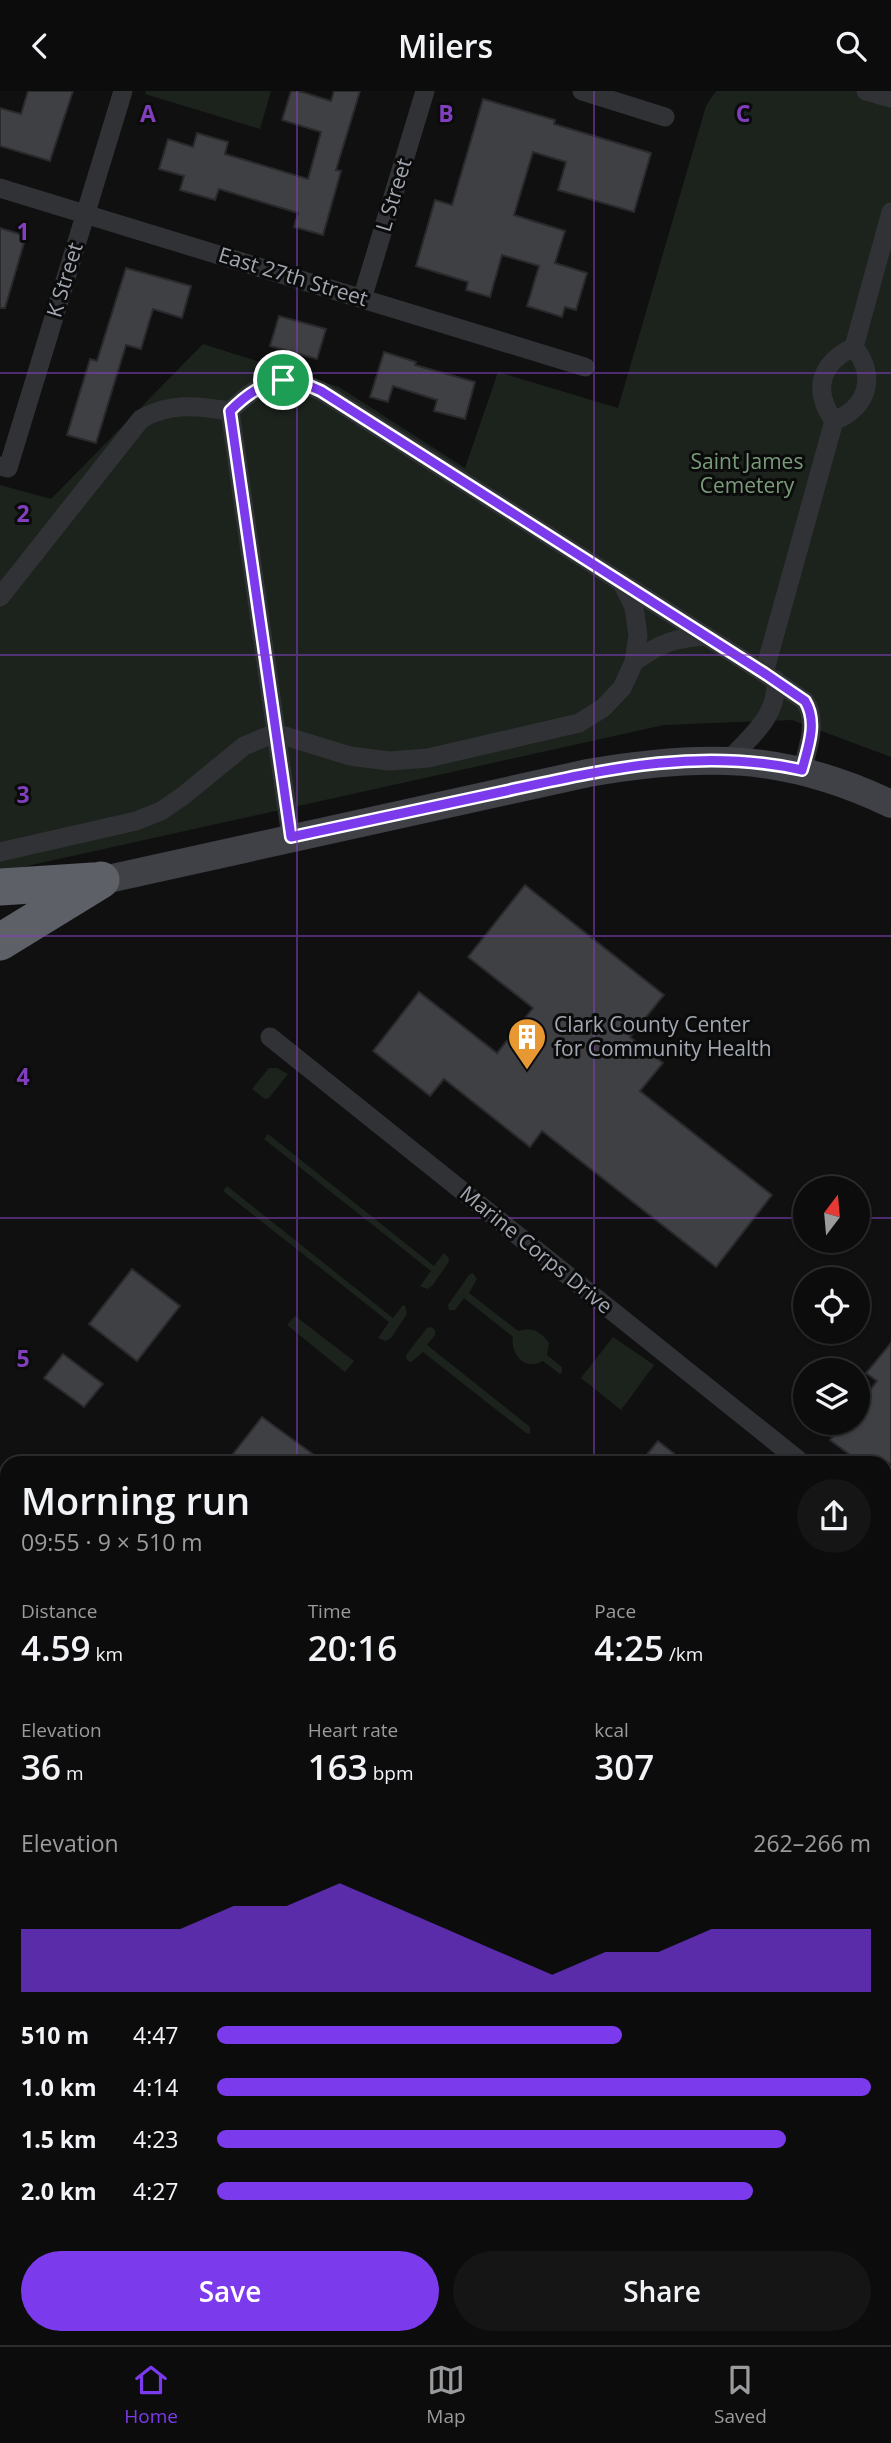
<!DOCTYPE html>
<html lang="en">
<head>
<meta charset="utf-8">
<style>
	:root { --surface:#0c0c0d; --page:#151516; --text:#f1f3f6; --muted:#9a9b9d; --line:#2c2c2e; --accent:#7c3aed }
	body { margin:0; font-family:"Open Sans",sans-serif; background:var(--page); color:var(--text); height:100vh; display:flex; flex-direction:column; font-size:26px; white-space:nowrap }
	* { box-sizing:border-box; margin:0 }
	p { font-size:23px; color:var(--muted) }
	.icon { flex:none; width:38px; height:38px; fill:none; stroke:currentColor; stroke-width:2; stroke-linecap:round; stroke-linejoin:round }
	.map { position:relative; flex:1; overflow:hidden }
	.panel { position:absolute; left:0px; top:1365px; width:892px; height:889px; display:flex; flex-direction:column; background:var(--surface); border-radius:21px 21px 0 0; box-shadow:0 2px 5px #0004,0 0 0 2px var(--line) }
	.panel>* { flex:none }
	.needle { width:46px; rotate:16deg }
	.controls { position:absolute; left:793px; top:1085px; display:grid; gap:14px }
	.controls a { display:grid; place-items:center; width:77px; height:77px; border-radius:50%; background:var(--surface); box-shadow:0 2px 5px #0004,0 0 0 2px var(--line); font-size:35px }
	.pin { position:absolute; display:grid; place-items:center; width:60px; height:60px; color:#fff; margin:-30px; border:4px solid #fff; border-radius:50%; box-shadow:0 2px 7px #0007 }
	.round { display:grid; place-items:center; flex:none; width:74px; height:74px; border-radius:37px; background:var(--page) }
	.overview { display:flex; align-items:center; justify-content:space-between; height:119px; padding:0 21px }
	h1 { font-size:38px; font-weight:600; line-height:52px }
	.metrics { display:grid; grid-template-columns:repeat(3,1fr); gap:10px; height:119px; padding:7px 21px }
	.metrics div { display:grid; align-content:center }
	.metrics b { font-size:35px; font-weight:600 }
	.metrics small { font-size:19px; font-weight:400 }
	.metrics p { font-size:19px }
	.chart { height:196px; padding:14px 21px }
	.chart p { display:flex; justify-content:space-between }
	.chart svg { width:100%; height:126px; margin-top:7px; fill:var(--accent); opacity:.7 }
	.button { display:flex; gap:14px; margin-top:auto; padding:14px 21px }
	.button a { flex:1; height:80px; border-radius:42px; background:var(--accent); color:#fff; font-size:28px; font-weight:600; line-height:80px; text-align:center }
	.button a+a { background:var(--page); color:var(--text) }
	ul { padding:0 21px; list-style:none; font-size:23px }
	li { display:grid; grid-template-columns:112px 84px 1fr; align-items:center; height:52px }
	li i { height:18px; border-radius:9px; background:var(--accent) }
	header { display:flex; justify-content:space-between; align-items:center; height:91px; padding:0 21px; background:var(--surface); font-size:32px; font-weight:600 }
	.tab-bar { display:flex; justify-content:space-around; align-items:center; height:98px; border-top:2px solid var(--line); background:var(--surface); font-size:19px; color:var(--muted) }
	.tab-bar a { display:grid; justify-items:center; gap:4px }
	.tab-bar .active { color:var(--accent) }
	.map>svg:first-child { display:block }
</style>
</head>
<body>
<header><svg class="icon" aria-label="back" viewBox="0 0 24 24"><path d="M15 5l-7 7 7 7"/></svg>Milers<svg class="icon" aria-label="search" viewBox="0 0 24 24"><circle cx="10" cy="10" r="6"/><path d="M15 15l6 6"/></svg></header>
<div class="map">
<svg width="891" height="2254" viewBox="0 0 891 2254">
	<rect width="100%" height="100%" fill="#101011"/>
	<!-- green -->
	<g fill="#1c231d">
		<path d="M146 0H271L260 38 145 3Z"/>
		<path d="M716 0H891V666L792 629 664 634 0 781V394L51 408 203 253 339 296 465 377 498 281 618 317 706 15Z"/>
		<path d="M269 977H277L288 983 269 1007 265 1008 252 998Z"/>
		<path d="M268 1043 434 1175 444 1162 449 1167 448 1172 432 1195 427 1198 420 1195 431 1180 264 1048Z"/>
		<path d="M227 1095 393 1227 403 1214 405 1215 407 1223 391 1247 386 1250 378 1247 389 1231 223 1100Z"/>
		<path d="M473 1182 477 1188 469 1202 518 1240C533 1236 540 1240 549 1252L547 1264 562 1276V1281L560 1283 543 1270C526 1280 510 1264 513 1246L464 1207 455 1219H449L448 1214 469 1184Z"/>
		<path d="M295 1225 354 1270 345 1281 287 1234Z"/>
		<path d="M431 1236 435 1239V1244L427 1254 530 1336V1343L526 1342 423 1261 411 1271 407 1269 406 1264 427 1237Z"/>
		<path d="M613 1246 654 1274 621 1319 581 1287Z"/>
		<path d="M0 1926 7 1931V2247H83L92 2254H0Z"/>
		<path d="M102 2247H464L473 2254H95Z"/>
	</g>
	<!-- building -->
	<g fill="#3f4044" stroke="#2a2a2d" stroke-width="2">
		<path d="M28 0H73L50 70 0 55V17L21 23Z"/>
		<path d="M291 0H299L331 10 334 0H360L336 79 341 80 323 144 294 136 298 122 219 98 215 109 180 99 184 85 159 78 168 48 193 56 197 42 228 51 225 63 308 88 321 41 282 29Z"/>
		<path d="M483 8 555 29 554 33 651 62 634 121 558 99 566 71 533 61 514 124 565 140 555 172 587 182 576 219 565 216 562 226 527 215 539 175 502 164 490 206 466 199 468 191 416 175 435 109 452 114Z"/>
		<path d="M0 137 26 145 5 217H0Z"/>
		<path d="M126 177 191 195 182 227 153 218 141 258 126 254 96 352 67 344 90 268 97 270Z"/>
		<path d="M279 225 326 238 317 268 270 255Z"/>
		<path d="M384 261 416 271 415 274 475 291 465 328 434 320 437 309 393 295 388 311 370 306Z"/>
		<path d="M525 794 664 904 630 946 663 972 640 1000 772 1104 716 1176 542 1040 530 1056 444 988 430 1005 373 960 419 901 497 962 533 917 468 866Z"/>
		<path d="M132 1178 180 1215 137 1270 89 1233Z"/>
		<path d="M891 1252V1372H861L830 1349 844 1332H858V1315L877 1290 866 1282Z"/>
		<path d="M63 1263 103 1293 84 1316 44 1287Z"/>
		<path d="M262 1326 325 1372H226Z"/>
		<path d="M658 1350 686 1372H640Z"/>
	</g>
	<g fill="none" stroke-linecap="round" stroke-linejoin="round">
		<!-- minor -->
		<g stroke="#313236" stroke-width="19">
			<path d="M582 0 665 26"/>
			<path d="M866 0 891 7"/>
			<path d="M0 97 585 276"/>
			<path d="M362 208 425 0"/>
			<path d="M834 330C868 316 877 286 854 256"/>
			<path d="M0 375 8 377 123 0"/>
			<path d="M0 506 141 328C170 311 197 315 230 320"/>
			<path d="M634 571C660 552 675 547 706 545"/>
			<path d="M764 582 834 330C812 299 820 272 854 256L891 121"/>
			<path d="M729 669C751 645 778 625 776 589"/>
			<path d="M291 746 230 320C260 290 280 281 321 300L764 582 805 610C818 631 808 657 802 679"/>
			<path d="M0 761 136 730 161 720 183 705 244 655 275 642 350 665 389 670 428 667 579 632 603 617 622 597 634 571 638 544 634 516 622 492"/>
			<path d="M270 946 802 1372"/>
			<path d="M886 1438 891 1443"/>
		</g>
		<!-- secondary -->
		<path stroke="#3f4146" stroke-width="28" d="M81 794 588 682C702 662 785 662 891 713"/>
		<!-- motorway -->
		<g stroke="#5d6167" stroke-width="37">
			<path d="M0 796 93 790"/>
			<path d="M0 851 101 789"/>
		</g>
	</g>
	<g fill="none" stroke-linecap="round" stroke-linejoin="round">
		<defs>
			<path id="route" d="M283 289 303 292 321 300 764 582 805 610C818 631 808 657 802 679 698 656 603 679 501 701 431 716 361 731 291 746L230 320C246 304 260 294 283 289Z"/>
		</defs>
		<!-- route casing -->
		<use href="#route" stroke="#fff" stroke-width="14"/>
		<!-- route -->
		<use href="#route" stroke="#7c3aed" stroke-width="9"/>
	</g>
	<!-- grid -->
	<path fill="none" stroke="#813fbd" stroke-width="2" stroke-opacity="0.55" d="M297 0V1372M594 0V1372M0 282H891M0 564H891M0 845H891M0 1127H805M858 1127H891M0 1409H7M886 1409H891M0 1690H7M886 1690H891M0 1972H7M886 1972H891M297 2247V2254M594 2247V2254"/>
	<!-- icons -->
	<defs>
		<symbol id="building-pin" viewBox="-11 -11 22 30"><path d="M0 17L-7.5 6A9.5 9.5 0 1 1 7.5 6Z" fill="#e79832" stroke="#0b0b0c"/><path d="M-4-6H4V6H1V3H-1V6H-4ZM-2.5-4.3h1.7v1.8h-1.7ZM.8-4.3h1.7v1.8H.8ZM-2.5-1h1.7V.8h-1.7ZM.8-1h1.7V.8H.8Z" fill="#fff"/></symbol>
	</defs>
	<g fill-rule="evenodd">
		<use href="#building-pin" x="505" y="924" width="44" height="60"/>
	</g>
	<g text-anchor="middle" stroke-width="6" stroke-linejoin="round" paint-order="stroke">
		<!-- street labels -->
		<g font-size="21" fill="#a2a8b1" stroke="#0b0b0c">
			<text transform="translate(394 104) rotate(-73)" y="7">L Street</text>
			<text transform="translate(293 186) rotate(17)" y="7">East 27th Street</text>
			<text transform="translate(65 189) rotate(-73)" y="7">K Street</text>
			<text transform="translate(536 1159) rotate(39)" y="7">Marine Corps Drive</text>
		</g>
		<!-- park labels -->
		<g font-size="21" fill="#7a9c79" stroke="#0b0b0c">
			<text x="747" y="378">Saint James<tspan x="747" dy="24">Cemetery</tspan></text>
		</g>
		<!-- poi labels -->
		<g font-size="21" fill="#a2a8b1" stroke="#0b0b0c" text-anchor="start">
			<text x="554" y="941">Clark County Center<tspan x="554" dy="24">for Community Health</tspan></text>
		</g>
	</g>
	<g font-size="23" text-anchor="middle" font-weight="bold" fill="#813fbd" stroke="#0b0b0c" stroke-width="6" stroke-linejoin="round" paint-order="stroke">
		<text x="148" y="31">A</text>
		<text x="446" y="31">B</text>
		<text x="743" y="31">C</text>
		<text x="23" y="149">1</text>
		<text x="23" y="431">2</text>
		<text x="23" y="712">3</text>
		<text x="23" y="994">4</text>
		<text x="23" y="1276">5</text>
	</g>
</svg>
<div class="controls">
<a><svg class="needle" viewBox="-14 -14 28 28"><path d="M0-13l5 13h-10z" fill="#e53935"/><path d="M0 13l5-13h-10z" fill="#9a9b9d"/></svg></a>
<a><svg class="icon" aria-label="locate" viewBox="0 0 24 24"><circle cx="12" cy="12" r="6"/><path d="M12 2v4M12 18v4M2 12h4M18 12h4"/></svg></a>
<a><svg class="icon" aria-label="layers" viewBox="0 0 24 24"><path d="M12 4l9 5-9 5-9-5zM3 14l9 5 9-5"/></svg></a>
</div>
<div class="pin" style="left:283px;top:289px;background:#1e9e55"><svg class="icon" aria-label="arrive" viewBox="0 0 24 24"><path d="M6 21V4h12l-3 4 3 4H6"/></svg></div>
<section class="panel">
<div class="overview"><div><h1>Morning run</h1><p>09:55 · 9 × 510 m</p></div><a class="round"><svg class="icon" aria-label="share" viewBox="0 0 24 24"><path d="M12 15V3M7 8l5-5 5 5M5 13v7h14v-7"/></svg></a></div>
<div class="metrics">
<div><p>Distance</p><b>4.59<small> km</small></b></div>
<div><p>Time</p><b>20:16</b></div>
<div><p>Pace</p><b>4:25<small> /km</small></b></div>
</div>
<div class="metrics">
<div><p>Elevation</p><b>36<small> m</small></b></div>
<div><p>Heart rate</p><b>163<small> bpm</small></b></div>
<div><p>kcal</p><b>307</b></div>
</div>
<div class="chart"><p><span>Elevation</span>262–266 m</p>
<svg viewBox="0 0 160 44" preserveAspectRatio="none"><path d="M0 44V22L10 22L20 22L30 22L40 14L50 14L60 6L70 14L80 22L90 30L100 38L110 30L120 30L130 22L140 22L150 22L160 22V44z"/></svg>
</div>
<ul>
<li><b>510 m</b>4:47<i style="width:62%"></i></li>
<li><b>1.0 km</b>4:14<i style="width:100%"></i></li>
<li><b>1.5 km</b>4:23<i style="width:87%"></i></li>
<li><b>2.0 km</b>4:27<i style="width:82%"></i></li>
</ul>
<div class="button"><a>Save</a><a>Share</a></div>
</section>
</div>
<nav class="tab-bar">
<a class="active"><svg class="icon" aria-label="home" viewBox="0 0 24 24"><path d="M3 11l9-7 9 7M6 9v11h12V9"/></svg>Home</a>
<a><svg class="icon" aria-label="map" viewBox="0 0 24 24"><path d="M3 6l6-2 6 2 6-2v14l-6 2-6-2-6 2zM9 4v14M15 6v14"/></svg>Map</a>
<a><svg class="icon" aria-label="saved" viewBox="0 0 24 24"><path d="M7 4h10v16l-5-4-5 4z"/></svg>Saved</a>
</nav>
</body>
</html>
